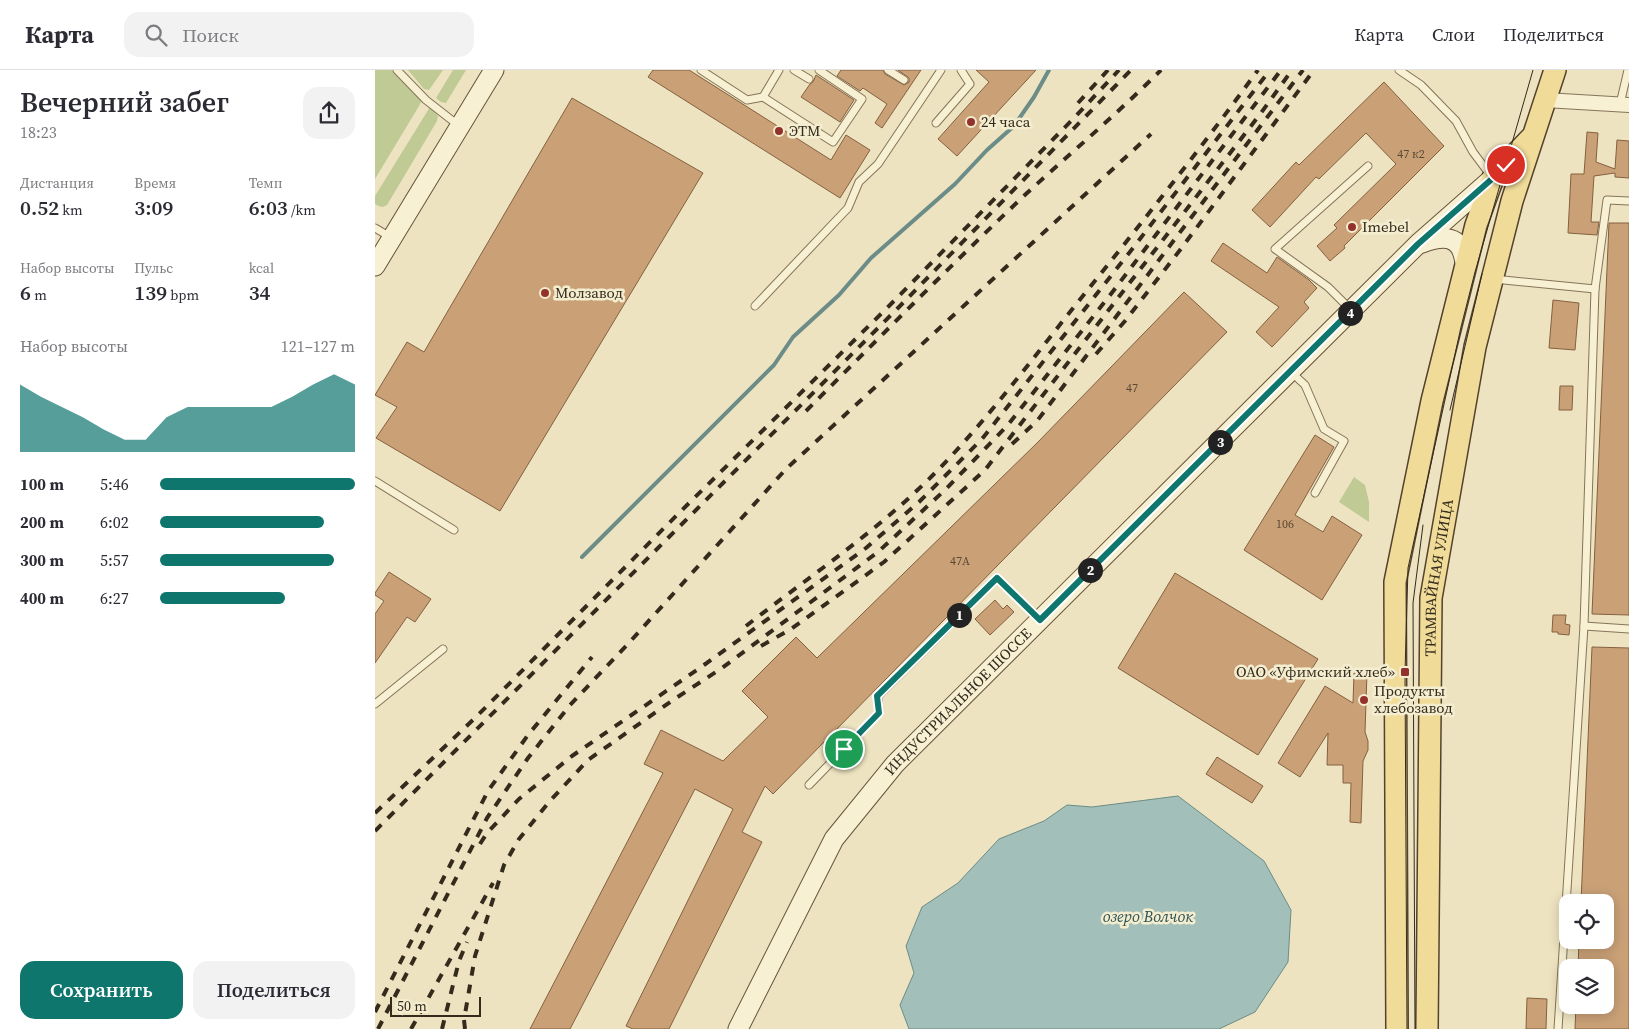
<!DOCTYPE html>
<html lang="ru">
<head>
<meta charset="utf-8">
<style>
	:root { --surface:#fff; --page:#f2f2f3; --text:#2b2b33; --muted:#7c7c81; --line:#e1e1e2; --accent:#0f766e }
	body { margin:0; font-family:"Source Serif 4",serif; background:var(--page); color:var(--text); height:100vh; display:flex; flex-direction:column; font-size:19px; white-space:nowrap }
	* { box-sizing:border-box; margin:0 }
	p { font-size:16px; color:var(--muted) }
	.icon { flex:none; width:28px; height:28px; fill:none; stroke:currentColor; stroke-width:2; stroke-linecap:round; stroke-linejoin:round }
	.map { position:relative; flex:1; overflow:hidden }
	.drawer { display:flex; flex-direction:column; background:var(--surface); width:375px }
	.drawer>* { flex:none }
	.fabs { position:absolute; left:1184px; top:824px; display:grid; gap:10px }
	.fabs a { display:grid; place-items:center; width:55px; height:55px; border-radius:10px; background:var(--surface); box-shadow:0 2px 12px #0003; font-size:25px }
	.scale { position:absolute; left:15px; bottom:12px; width:91px; box-sizing:border-box; padding-left:5px; border:2px solid #352b1d; border-top:0; font-size:14px; line-height:18px; white-space:nowrap; color:#352b1d; -webkit-text-stroke:4px #f4edd0; paint-order:stroke }
	.pin { position:absolute; display:grid; place-items:center; width:42px; height:42px; color:#fff; margin:-21px; border:2px solid #fff; border-radius:50%; box-shadow:0 1px 5px #0007 }
	.km { position:absolute; width:25px; height:25px; margin:-12px; border-radius:50%; background:#222; color:#fff; font-size:14px; line-height:25px; text-align:center }
	.round { display:grid; place-items:center; flex:none; width:52px; height:52px; border-radius:15px; background:var(--page) }
	.head { display:flex; align-items:center; justify-content:space-between; height:85px; padding:0 20px }
	h1 { font-size:28px; font-weight:600; line-height:38px }
	.stats { display:grid; grid-template-columns:repeat(3,1fr); gap:8px; height:85px; padding:5px 20px }
	.stats div { display:grid; align-content:center }
	.stats b { font-size:21px; font-weight:600 }
	.stats small { font-size:14px; font-weight:400 }
	.stats p { font-size:14px }
	.chart { height:140px; padding:10px 20px }
	.chart p { display:flex; justify-content:space-between }
	.chart svg { width:100%; height:90px; margin-top:5px; fill:var(--accent); opacity:.7 }
	.button { display:flex; gap:10px; margin-top:auto; padding:10px 20px }
	.button a { flex:1; height:58px; border-radius:15px; background:var(--accent); color:#fff; font-size:20px; font-weight:600; line-height:58px; text-align:center }
	.button a+a { background:var(--page); color:var(--text) }
	ul { padding:0 20px; list-style:none; font-size:16px }
	li { display:grid; grid-template-columns:80px 60px 1fr; align-items:center; height:38px }
	li i { height:12px; border-radius:6px; background:var(--accent) }
	header { display:flex; align-items:center; gap:30px; box-sizing:border-box; height:70px; padding:0 25px; background:var(--surface); border-bottom:1px solid var(--line) }
	header strong { font-size:24px }
	nav { display:flex; gap:28px; margin-inline-start:auto; font-size:18px }
	.search { width:350px; height:45px; background:var(--page); display:flex; align-items:center; gap:12px; box-sizing:border-box; padding:0 18px; border-radius:15px; color:var(--muted); font-size:19px }
	main { display:flex; flex:1; min-height:0 }
	.map>svg:first-child { display:block }
</style>
</head>
<body>
<header>
<strong>Карта</strong>
<div class="search"><svg class="icon" aria-label="search" viewBox="0 0 24 24"><circle cx="10" cy="10" r="6"/><path d="M15 15l6 6"/></svg>Поиск</div>
<nav><a>Карта</a><a>Слои</a><a>Поделиться</a></nav>
</header>
<main>
<section class="drawer">
<div class="head"><div><h1>Вечерний забег</h1><p>18:23</p></div><a class="round"><svg class="icon" aria-label="share" viewBox="0 0 24 24"><path d="M12 15V3M7 8l5-5 5 5M5 13v7h14v-7"/></svg></a></div>
<div class="stats">
<div><p>Дистанция</p><b>0.52<small> km</small></b></div>
<div><p>Время</p><b>3:09</b></div>
<div><p>Темп</p><b>6:03<small> /km</small></b></div>
</div>
<div class="stats">
<div><p>Набор высоты</p><b>6<small> m</small></b></div>
<div><p>Пульс</p><b>139<small> bpm</small></b></div>
<div><p>kcal</p><b>34</b></div>
</div>
<div class="chart"><p><span>Набор высоты</span>121–127 m</p>
<svg viewBox="0 0 160 44" preserveAspectRatio="none"><path d="M0 44V11L10 17L20 22L30 27L40 33L50 38L60 38L70 27L80 22L90 22L100 22L110 22L120 22L130 17L140 11L150 6L160 11V44z"/></svg>
</div>
<ul>
<li><b>100 m</b>5:46<i style="width:100%"></i></li>
<li><b>200 m</b>6:02<i style="width:84%"></i></li>
<li><b>300 m</b>5:57<i style="width:89%"></i></li>
<li><b>400 m</b>6:27<i style="width:64%"></i></li>
</ul>
<div class="button"><a>Сохранить</a><a>Поделиться</a></div>
</section>
<div class="map">
<svg width="1254" height="959" viewBox="0 0 1254 959">
	<rect width="100%" height="100%" fill="#ede3c0"/>
	<!-- green -->
	<g fill="#bfca95">
		<path d="M0 0H17L44 24 47 30 44 36 0 109Z"/>
		<path d="M33 0H68L54 20 49 19Z"/>
		<path d="M78 0H91L71 33 66 32 61 28Z"/>
		<path d="M55 37 63 46 62 51 12 135C7 138 5 137 0 134V126Z"/>
		<path d="M979 407 990 415 994 432V452L964 432Z"/>
	</g>
	<!-- water -->
	<path fill="#a3bfb9" stroke="#6b8c87" d="M803 726 889 791 916 840 913 892 880 942 844 959H534L525 935 539 903 531 876 547 837 583 813 624 769 669 751 692 735 717 737Z"/>
	<g fill="none" stroke-linecap="round" stroke-linejoin="round">
		<!-- stream -->
		<path stroke="#6b8c87" stroke-width="4" d="M207 487 399 295 418 267 464 225 496 188 580 114 612 80 639 56 659 27 674 0"/>
	</g>
	<!-- building -->
	<g fill="#caa177" stroke="#84603f">
		<path d="M278 0H314L456 90 471 65 495 80 465 128 273 7Z"/>
		<path d="M466 0H508L510 4 529 15 534 12V8L523 0H546L507 58 500 53 512 34 488 18 485 21 462 6Z"/>
		<path d="M601 0H661L582 86 563 69 614 12Z"/>
		<path d="M441 5 479 30 465 52 426 27 435 14 438 12Z"/>
		<path d="M1009 12 1069 76 969 176 970 178 955 191 942 176 962 158 959 155 1021 94 991 63 944 109 941 107 895 157 877 140 921 92 924 95Z"/>
		<path d="M197 28 328 103 125 441 1 368 22 337 0 325 32 272 49 282Z"/>
		<path d="M1212 62 1223 63 1221 92 1240 99 1242 70 1254 71V108L1240 107V103L1219 106 1216 152H1224L1222 165 1193 163 1196 104H1209Z"/>
		<path d="M1234 153H1254V545L1217 544Z"/>
		<path d="M848 173 892 203 902 187 934 210 942 218 929 232 934 238 897 277 881 262 904 237 836 191Z"/>
		<path d="M809 222 852 262 398 724 390 716 367 762 387 772 294 959H258L251 956 358 739 320 719 195 959H155L288 703 269 694 286 660 348 691 393 647 367 621 421 567 442 588 662 373Z"/>
		<path d="M1178 230 1204 233 1200 280 1174 278Z"/>
		<path d="M1185 316H1198L1197 340H1184Z"/>
		<path d="M940 365 959 377 920 445 948 462 957 446 987 465 947 530 869 480Z"/>
		<path d="M14 502 56 529 40 552 32 547 0 593V544L9 531 0 525V523Z"/>
		<path d="M800 503 943 589 883 685 743 598Z"/>
		<path d="M620 530 628 539 632 535 639 542 615 565 600 549Z"/>
		<path d="M1178 545H1191L1190 554 1195 555 1194 565 1183 564V562H1177Z"/>
		<path d="M1217 577 1254 578V959H1200L1201 935H1230V898H1203L1204 870H1230V832H1206Z"/>
		<path d="M979 603H992L990 662 993 671V680L988 691 986 753 975 752 976 713H968V695H952L953 663 925 707 903 693 950 616 978 633Z"/>
		<path d="M842 687 888 716 877 733 831 704Z"/>
		<path d="M1152 928 1172 929 1171 959H1151Z"/>
	</g>
	<g fill="none" stroke-linecap="round" stroke-linejoin="round">
		<defs>
			<g id="lane">
				<path d="M22 0 51 30 83 55"/>
				<path d="M326 0 372 30 388 27"/>
				<path d="M404 0 388 27 458 72 487 29 444 0"/>
				<path d="M419 0 434 9"/>
				<path d="M513 0 529 10"/>
				<path d="M1024 0 1046 15 1081 51 1098 82 1116 106"/>
				<path d="M1245 34 1253 0"/>
				<path d="M561 53 595 14 586 0"/>
				<path d="M0 158 17 168"/>
				<path d="M1119 209 1220 219"/>
				<path d="M380 236 473 138 484 112 503 94 566 0"/>
				<path d="M976 240 953 217 900 179 993 96"/>
				<path d="M916 302 930 315 949 359 969 371 940 423"/>
				<path d="M0 411 79 460"/>
				<path d="M1209 556 1254 559"/>
				<path d="M0 634 68 579"/>
				<path d="M434 715 504 643 503 626 622 508 665 550"/>
				<path d="M1183 959 1209 556 1220 219 1232 130 1254 131"/>
			</g>
			<path id="street" d="M1170 30 1254 35"/>
			<g id="secondary">
				<path d="M1047 173C1061 168 1080 163 1087 181 1089 186 1090 192 1091 197"/>
				<path d="M0 196 119 0"/>
				<path id="s1" d="M363 959 459 769 520 694 1043 174 1118 108"/>
			</g>
			<g id="primary">
				<path d="M1022 959 1020 512 1057 331 1101 155 1118 108 1155 69"/>
				<path id="s2" d="M1052 959 1056 528 1100 277 1137 131 1180 0"/>
			</g>
		</defs>
		<!-- lane casing -->
		<use href="#lane" stroke="#857459" stroke-width="9"/>
		<!-- street casing -->
		<use href="#street" stroke="#857459" stroke-width="16"/>
		<!-- secondary casing -->
		<use href="#secondary" stroke="#67553c" stroke-width="21"/>
		<!-- primary casing -->
		<use href="#primary" stroke="#53422d" stroke-width="24"/>
		<!-- lane -->
		<use href="#lane" stroke="#f8f0d3" stroke-width="7"/>
		<!-- street -->
		<use href="#street" stroke="#f8f0d3" stroke-width="14"/>
		<!-- secondary -->
		<use href="#secondary" stroke="#f8f0d3" stroke-width="19"/>
		<!-- primary -->
		<use href="#primary" stroke="#f0dc98" stroke-width="21"/>
		<!-- tram -->
		<g stroke="#352b1d" stroke-width="1">
			<path d="M1075 340 1107 204"/>
			<path d="M1032 959 1030 602 1033 498 1086 257 1100 202 1158 0"/>
			<path d="M1040 959 1038 533 1048 455"/>
		</g>
		<!-- rail -->
		<g stroke="#352b1d" stroke-width="4" stroke-dasharray="9 9" stroke-linecap="butt">
			<path d="M703 33 733 0"/>
			<path d="M721 284 750 251 805 180 939 0"/>
			<path d="M431 341C504 268 577 194 652 123 697 82 743 43 786 0"/>
			<path d="M637 374 662 351 928 0"/>
			<path d="M371 556C435 506 504 460 561 402 608 354 649 300 691 247 756 166 822 84 883 0"/>
			<path d="M386 576 416 559 509 492 610 400 886 43 917 0"/>
			<path d="M0 743 101 647 305 442 513 237 700 47 744 0"/>
			<path d="M0 761 522 239 756 0"/>
			<path d="M105 774 112 763 144 729 197 686 329 595 491 478 544 432 607 369 758 178 895 0"/>
			<path d="M0 942 113 721 153 665 217 587"/>
			<path d="M3 959 112 748 153 688 195 635 252 575 411 399 776 64"/>
			<path d="M36 959 118 813"/>
			<path d="M67 959 84 891 92 872"/>
			<path d="M90 959 89 950 100 886 129 795 144 769 174 732 213 690 298 630 347 598 503 482 571 419 632 356 739 220 906 0"/>
		</g>
	</g>
	<g fill="none" stroke-linecap="round" stroke-linejoin="round">
		<defs>
			<path id="route" d="M469 679 504 643 502 626 622 508 665 550 1043 174 1118 108 1131 95"/>
		</defs>
		<!-- route casing -->
		<use href="#route" stroke="#fff" stroke-width="10"/>
		<!-- route -->
		<use href="#route" stroke="#0f766e" stroke-width="6"/>
	</g>
	<!-- markers -->
	<g fill="#93322a" stroke="#f4edd0" stroke-width="2">
		<circle cx="596" cy="52" r="5"/>
		<circle cx="404" cy="61" r="5"/>
		<circle cx="977" cy="157" r="5"/>
		<circle cx="170" cy="223" r="5"/>
		<rect x="1025" y="597" width="10" height="10" rx="2.5"/>
		<circle cx="989" cy="630" r="5"/>
	</g>
	<g text-anchor="middle" stroke-width="5" stroke-linejoin="round" paint-order="stroke">
		<!-- number labels -->
		<g font-size="12" fill="#5a4834">
			<text x="1036" y="88">47 к2</text>
			<text x="757" y="322">47</text>
			<text x="910" y="458">106</text>
			<text x="585" y="495">47А</text>
		</g>
		<!-- poi labels -->
		<g font-size="15" fill="#352b1d" stroke="#f4edd0" text-anchor="start">
			<text x="606" y="57">24 часа</text>
			<text x="414" y="66">ЭТМ</text>
			<text x="987" y="162">Imebel</text>
			<text x="180" y="228">Молзавод</text>
			<text x="1020" y="607" text-anchor="end">ОАО «Уфимский хлеб»</text>
			<text x="999" y="626">Продукты<tspan x="999" dy="17">хлебозавод</tspan></text>
		</g>
		<!-- street labels -->
		<g font-size="15" fill="#352b1d" stroke="#f4edd0">
			<text dy="5" stroke="none"><textPath href="#s2" startOffset="452">ТРАМВАЙНАЯ УЛИЦА</textPath></text>
			<text dy="5" stroke="none"><textPath href="#s1" startOffset="398">ИНДУСТРИАЛЬНОЕ ШОССЕ</textPath></text>
		</g>
		<!-- water labels -->
		<g font-size="16" font-style="italic" fill="#2c5455" stroke="#f4edd0">
			<text x="773" y="852">озеро Волчок</text>
		</g>
	</g>
</svg>
<div class="fabs">
<a><svg class="icon" aria-label="locate" viewBox="0 0 24 24"><circle cx="12" cy="12" r="6"/><path d="M12 2v4M12 18v4M2 12h4M18 12h4"/></svg></a>
<a><svg class="icon" aria-label="layers" viewBox="0 0 24 24"><path d="M12 4l9 5-9 5-9-5zM3 14l9 5 9-5"/></svg></a>
</div>
<div class="scale">50 m</div>
<div class="pin" style="left:469px;top:679px;background:#1e9e55"><svg class="icon" aria-label="arrive" viewBox="0 0 24 24"><path d="M6 21V4h12l-3 4 3 4H6"/></svg></div>
<div class="pin" style="left:1131px;top:95px;background:#d93025"><svg class="icon" aria-label="check" viewBox="0 0 24 24"><path d="M5 12l5 5 9-10"/></svg></div>
<b class="km" style="left:584px;top:545px">1</b>
<b class="km" style="left:715px;top:500px">2</b>
<b class="km" style="left:845px;top:372px">3</b>
<b class="km" style="left:975px;top:243px">4</b>
</div>
</main>
</body>
</html>
